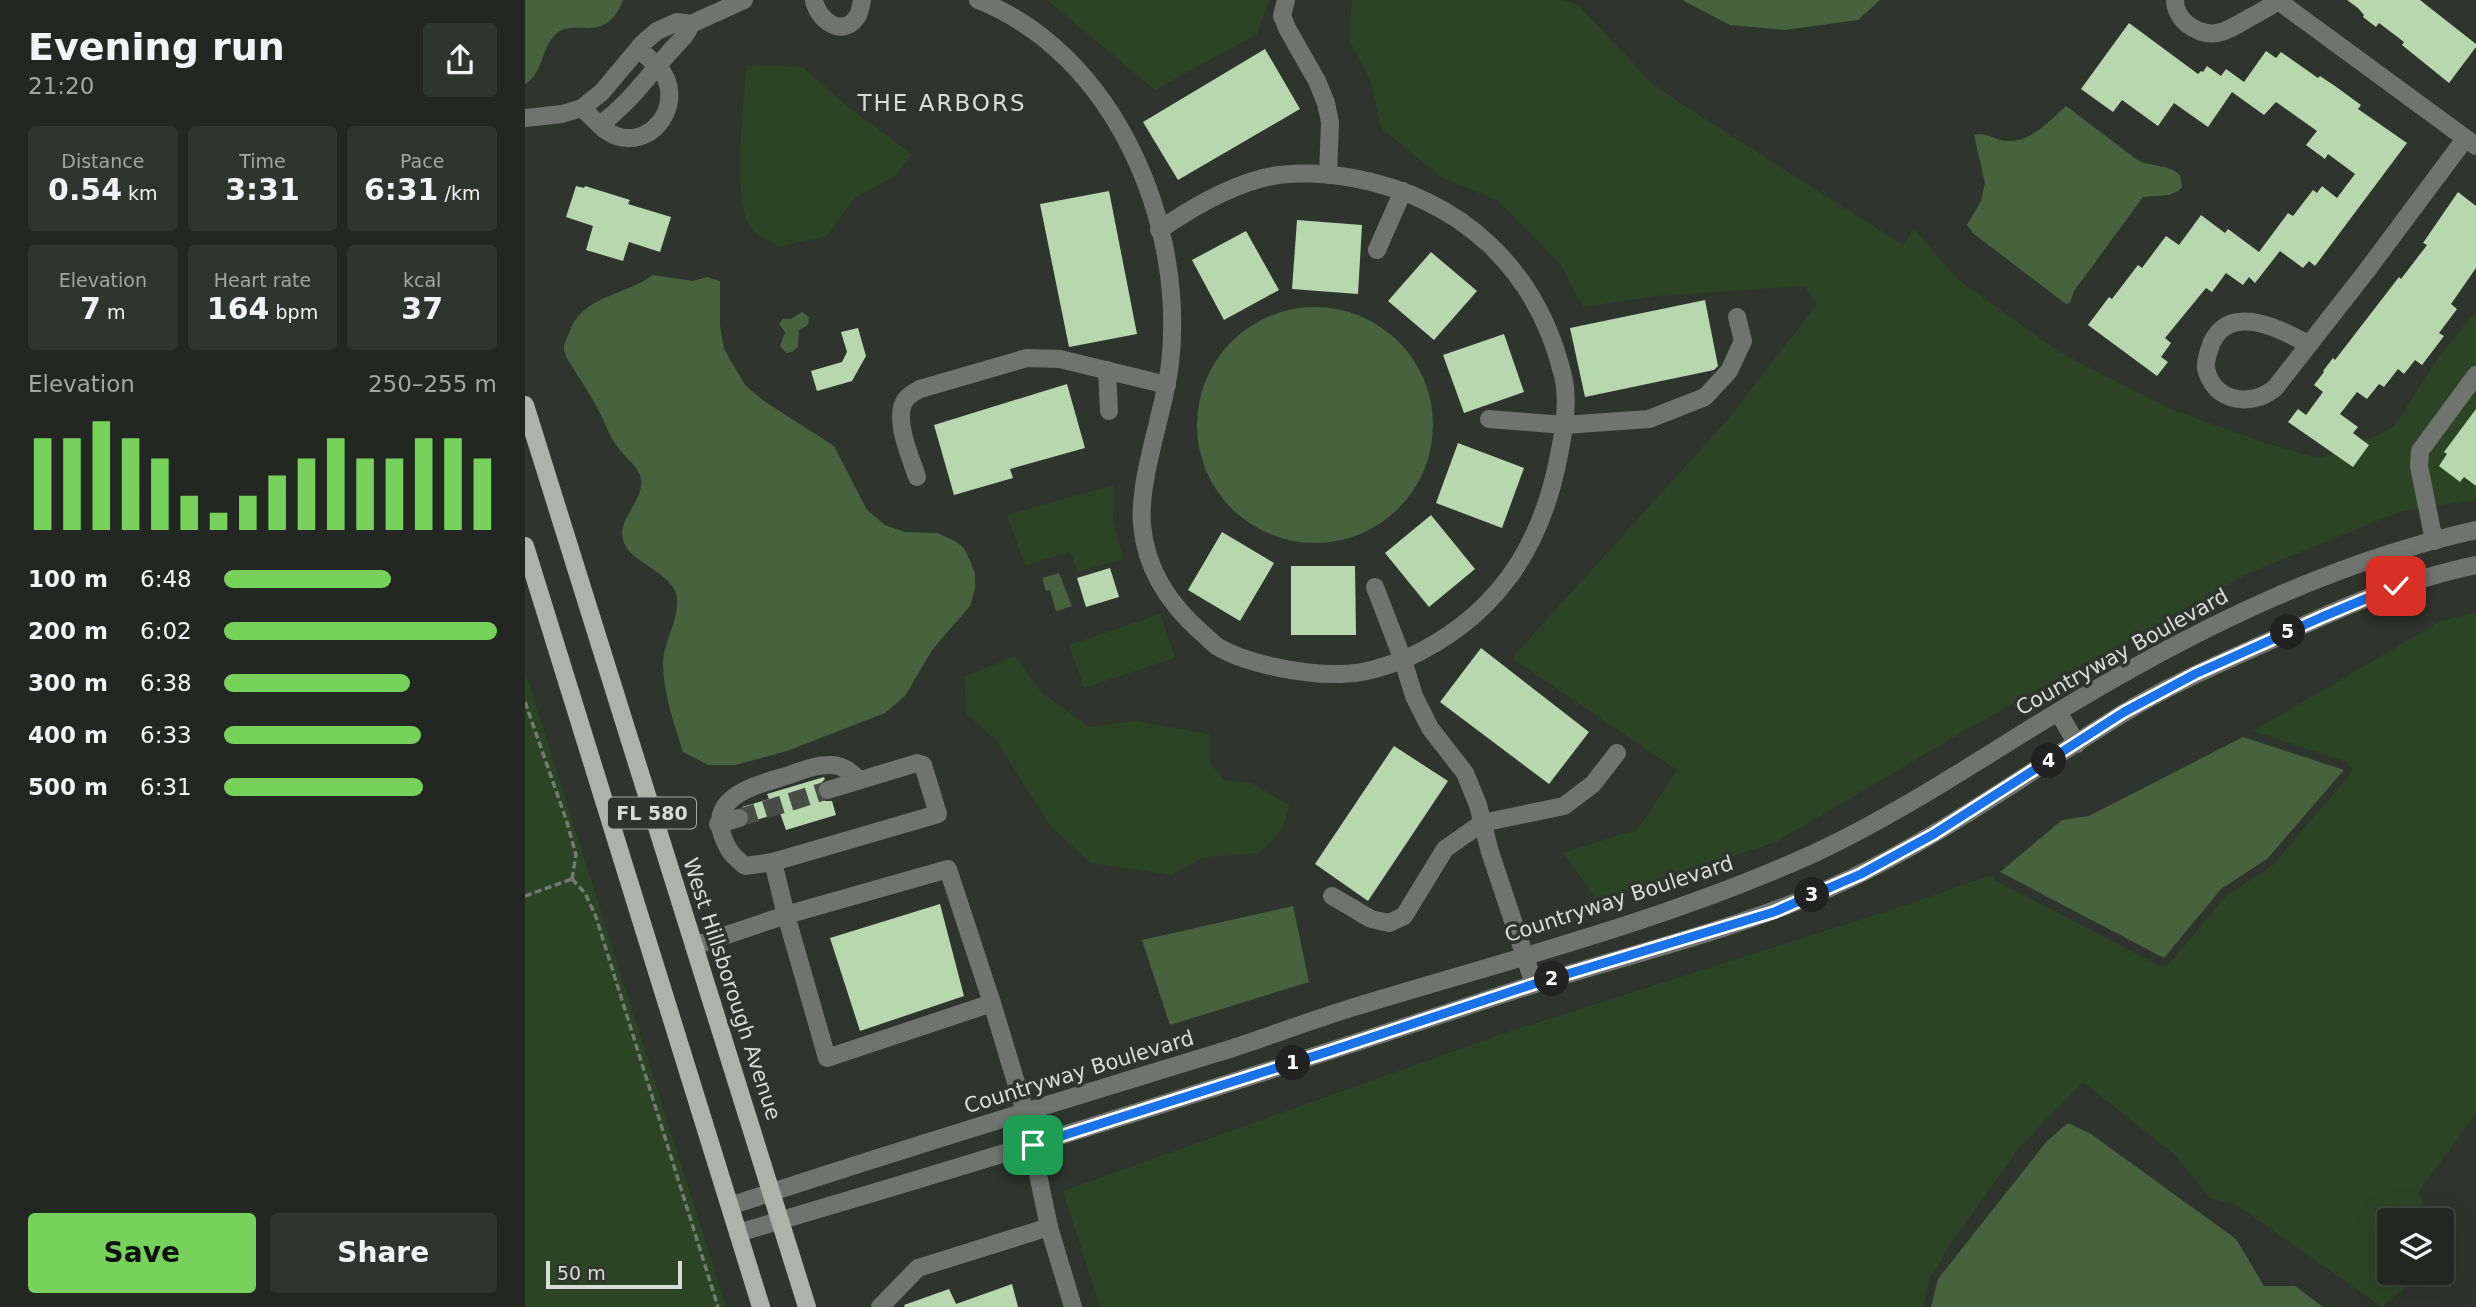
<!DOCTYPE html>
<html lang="en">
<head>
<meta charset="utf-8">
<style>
	:root { --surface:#222821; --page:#2e342e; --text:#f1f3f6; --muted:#a2a6a5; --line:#3f443f; --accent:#76d25a }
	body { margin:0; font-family:"DejaVu Sans",sans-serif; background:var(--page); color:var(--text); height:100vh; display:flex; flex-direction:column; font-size:26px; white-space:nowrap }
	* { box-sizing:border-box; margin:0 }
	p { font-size:23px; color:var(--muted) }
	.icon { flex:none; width:38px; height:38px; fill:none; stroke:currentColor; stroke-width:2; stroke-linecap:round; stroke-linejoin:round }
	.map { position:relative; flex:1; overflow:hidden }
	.panel { display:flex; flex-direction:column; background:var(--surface); width:525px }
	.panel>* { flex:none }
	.buttons { position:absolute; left:1852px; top:1208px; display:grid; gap:14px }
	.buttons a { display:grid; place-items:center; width:77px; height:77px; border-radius:7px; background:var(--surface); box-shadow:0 7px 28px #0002,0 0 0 2px var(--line); font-size:35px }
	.scale { position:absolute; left:21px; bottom:18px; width:136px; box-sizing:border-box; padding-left:7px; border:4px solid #d9ddd7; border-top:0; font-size:19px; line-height:24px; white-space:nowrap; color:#d9ddd7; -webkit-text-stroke:5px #2e352c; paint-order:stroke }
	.pin { position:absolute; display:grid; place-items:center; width:60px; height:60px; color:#fff; margin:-30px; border-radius:14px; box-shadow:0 4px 10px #0006 }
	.km { position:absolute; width:35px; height:35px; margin:-18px; border-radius:50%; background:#222; color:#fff; font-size:19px; line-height:35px; text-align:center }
	.round { display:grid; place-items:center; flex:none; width:74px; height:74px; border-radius:7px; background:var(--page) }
	.overview { display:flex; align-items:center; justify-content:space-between; height:119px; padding:0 28px }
	h1 { font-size:38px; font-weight:600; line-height:52px }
	.metrics { display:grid; grid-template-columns:repeat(3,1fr); gap:10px; height:119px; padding:7px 28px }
	.metrics div { display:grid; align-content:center; border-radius:7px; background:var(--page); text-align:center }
	.metrics b { font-size:30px; font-weight:600 }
	.metrics small { font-size:19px; font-weight:400 }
	.metrics p { font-size:19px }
	.chart { height:196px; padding:14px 28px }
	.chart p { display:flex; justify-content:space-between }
	.chart svg { width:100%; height:126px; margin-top:7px; stroke:var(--accent); stroke-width:6 }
	.action { display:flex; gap:14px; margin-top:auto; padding:14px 28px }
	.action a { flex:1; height:80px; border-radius:7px; background:var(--accent); color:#111; font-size:28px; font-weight:600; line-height:80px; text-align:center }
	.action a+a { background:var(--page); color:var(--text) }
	ul { padding:0 28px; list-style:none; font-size:23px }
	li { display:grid; grid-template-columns:112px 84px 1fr; align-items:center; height:52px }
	li i { height:18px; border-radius:9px; background:var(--accent) }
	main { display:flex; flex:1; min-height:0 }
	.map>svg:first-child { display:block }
</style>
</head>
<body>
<main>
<section class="panel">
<div class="overview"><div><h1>Evening run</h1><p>21:20</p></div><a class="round"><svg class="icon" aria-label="share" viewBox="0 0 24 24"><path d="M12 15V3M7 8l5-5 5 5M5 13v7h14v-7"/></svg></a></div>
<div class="metrics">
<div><p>Distance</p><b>0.54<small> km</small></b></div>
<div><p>Time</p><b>3:31</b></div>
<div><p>Pace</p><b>6:31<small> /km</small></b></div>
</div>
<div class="metrics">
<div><p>Elevation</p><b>7<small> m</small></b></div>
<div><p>Heart rate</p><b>164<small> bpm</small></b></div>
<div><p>kcal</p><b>37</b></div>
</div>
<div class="chart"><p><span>Elevation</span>250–255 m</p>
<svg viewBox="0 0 160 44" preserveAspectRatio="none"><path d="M5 44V12M15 44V12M25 44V6M35 44V12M45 44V19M55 44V32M65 44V38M75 44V32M85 44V25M95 44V19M105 44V12M115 44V19M125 44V19M135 44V12M145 44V12M155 44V19"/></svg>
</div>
<ul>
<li><b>100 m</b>6:48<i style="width:61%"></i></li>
<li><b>200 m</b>6:02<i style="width:100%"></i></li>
<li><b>300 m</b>6:38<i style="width:68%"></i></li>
<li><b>400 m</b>6:33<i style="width:72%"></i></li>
<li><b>500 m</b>6:31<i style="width:73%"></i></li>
</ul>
<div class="action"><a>Save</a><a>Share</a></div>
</section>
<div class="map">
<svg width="1951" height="1307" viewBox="0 0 1951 1307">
	<rect width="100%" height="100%" fill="#2e352c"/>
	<!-- green -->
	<g fill="#2b4524">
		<path d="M522 0H744L732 34 630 90Z"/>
		<path d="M827 0H1039L1054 6 1128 84 1155 103 1378 245 1389 229 1434 280 1534 352 1651 411 1741 443 1792 458 1822 450 1869 427 1915 355 1951 311V500L1877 511 1724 573 1453 723 1251 842 1072 900 1038 853 1113 829 1152 770 987 658 1205 417 1292 304 1279 286 1132 296 1058 307 1036 265 973 201 916 177 856 128 846 82 824 40Z"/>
		<path d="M222 65 278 67 323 107 387 154 371 175 329 199 302 236 253 247C245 242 232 235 226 228 206 202 219 99 222 65Z"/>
		<path d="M589 485 588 520 598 559 553 572 545 551 500 566 482 515Z"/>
		<path d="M1951 612V1114L1894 1191 1903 1220H1864V1272H1899L1857 1307 1712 1205 1685 1198 1649 1154 1558 1082 1495 1147 1420 1251 1417 1260 1405 1277 1398 1307H575L538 1191 980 1033 1378 906 1467 875 1470 880 1635 966 1643 965 1701 896 1748 865 1826 773 1827 768 1822 762 1728 731 1916 621Z"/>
		<path d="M635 614 650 658 559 688 544 645Z"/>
		<path d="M490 656 517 693 564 727 610 721 684 734 686 764 699 780 727 783 764 805 758 829 735 853 678 857 647 875 566 863 526 827 471 740 442 714 439 677Z"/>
		<path d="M0 671 201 1307H0Z"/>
	</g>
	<!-- water -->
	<g fill="#46633e">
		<path d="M0 0H98C81 46 50 17 31 34 16 48 18 74 0 84Z"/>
		<path d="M1157 0H1355L1333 20 1260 30 1205 25Z"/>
		<path d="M1541 106 1611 159C1626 168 1642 163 1655 175L1657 187 1653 191 1644 195 1618 197 1549 291 1545 303 1541 304 1449 234 1442 225 1456 201 1460 183 1449 135C1458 132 1466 137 1475 140 1503 146 1522 123 1541 106Z"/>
		<path d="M128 275 168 281 182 277 195 281V326L199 349 220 385 239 401 309 446 342 510 360 525 380 532 412 533 428 540 438 547 445 560 450 574V589L445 606 407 650 380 696 360 713 262 751 210 765H183L158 752C149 724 138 692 138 663 138 641 159 611 150 591 141 570 103 561 98 540 92 516 123 499 115 475 110 463 99 457 92 446 84 436 81 425 75 413 67 397 57 382 48 368 44 362 39 354 39 348 39 344 42 337 44 333 57 295 98 297 128 275Z"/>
		<circle cx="790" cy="425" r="118"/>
		<path d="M277 312 284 317 283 325 274 330 273 347 267 352 261 353 255 346 260 332 254 324 258 319H266Z"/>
		<path d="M534 573 547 606 531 611 525 590 521 591 517 578Z"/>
		<path d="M1718 737 1819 770 1742 859 1696 889 1639 958 1475 872 1537 820 1564 816Z"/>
		<path d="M768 906 784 982 645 1025 617 940Z"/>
		<path d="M1543 1123 1566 1134 1711 1239 1739 1286H1770L1798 1307H1406L1413 1279 1522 1141Z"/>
	</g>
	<!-- building -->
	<g fill="#b7d7ae">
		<path d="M1822 0H1895L1951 44V47L1924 83 1877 45 1879 42 1854 23 1851 27 1838 17 1839 15 1833 8Z"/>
		<path d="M1604 23 1673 74 1676 71 1678 72 1682 66 1696 76 1701 69 1719 82 1741 51 1751 58 1756 52 1793 78 1795 76 1810 86 1836 105 1833 109 1882 143 1790 266 1784 261 1778 268 1755 251 1730 283 1724 277 1718 285 1701 273 1687 292 1681 288 1640 338 1646 343 1636 357 1643 362 1632 376 1563 325 1584 297 1587 299 1613 265 1617 268 1641 236 1654 245 1676 215 1700 233 1703 229 1734 252 1763 213 1768 216 1788 190 1792 193 1797 186 1812 198 1830 174 1803 154 1800 159 1781 145 1792 131 1751 102 1739 115 1707 92 1683 127 1649 103 1633 126 1597 100 1588 112 1556 89Z"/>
		<path d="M740 49 775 109 653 180 618 122Z"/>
		<path d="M51 186 59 188 60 186 105 200 103 204 146 217 135 252 104 242 98 261 61 250 68 226 41 217Z"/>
		<path d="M584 191 612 334 544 347 515 204Z"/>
		<path d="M1933 192 1951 206V268L1926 304 1932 309 1914 333 1919 336 1897 365 1890 360 1879 374 1873 369 1859 387 1854 384 1842 399 1832 392 1815 414 1833 427 1828 433 1844 445 1828 467 1763 422 1773 409 1781 415 1798 392 1789 385 1799 372 1798 371 1808 358 1810 360 1874 277 1876 279 1902 245 1898 243Z"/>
		<path d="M772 220 837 225 833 294 767 289Z"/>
		<path d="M721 231 754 290 699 320 667 260Z"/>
		<path d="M906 252 952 291 909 340 863 301Z"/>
		<path d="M1180 300 1193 366 1189 370 1060 397 1045 328Z"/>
		<path d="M333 328 341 356 327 381 292 391 286 371 317 362 322 352 316 332Z"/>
		<path d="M979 334 999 392 939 413 918 355Z"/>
		<path d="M542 384 560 448 485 469 488 478 429 495 409 425Z"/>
		<path d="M1951 409V486L1939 477 1935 482 1914 466 1922 454 1919 452Z"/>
		<path d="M933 443 999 468 977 528 911 503Z"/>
		<path d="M906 515 950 569 904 607 860 553Z"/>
		<path d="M697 532 749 563 715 621 663 590Z"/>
		<path d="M766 566H830L831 635H766Z"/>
		<path d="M585 568 594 597 561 607 552 578Z"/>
		<path d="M956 648 1064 732 1024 784 915 702Z"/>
		<path d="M869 746 923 781 843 901 790 864Z"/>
		<path d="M299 777 300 779 292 787V794L300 801H307L311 815 261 830 255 813 224 822 225 814 217 807 244 799 242 794Z"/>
		<path d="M415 904 439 996 335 1031 305 938Z"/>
		<path d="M487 1284 493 1307H380L379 1305 424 1289 431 1304Z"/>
	</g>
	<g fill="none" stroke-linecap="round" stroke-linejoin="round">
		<!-- minor-tunnel -->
		<path stroke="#484e46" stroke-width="18" stroke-dasharray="18 9" stroke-linecap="butt" d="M214 818 303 790"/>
		<!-- path -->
		<g stroke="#747a72" stroke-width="3.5" stroke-dasharray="7 3.5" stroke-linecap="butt">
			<path d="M0 702 42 822 51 855 47 879"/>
			<path d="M47 879 60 893 71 917 193 1307"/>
			<path d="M0 896 47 879"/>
		</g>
		<!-- minor -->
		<g stroke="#70746f" stroke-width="18">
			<path d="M289 0C292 19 317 39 332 17 335 13 336 5 337 0"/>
			<path d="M453 0C590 54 661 224 645 364 639 413 613 479 617 525 621 570 644 604 677 633 682 637 688 644 693 647 724 665 781 675 816 674 838 674 858 667 878 660L889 696 905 728 940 773 953 805 965 852 1009 984"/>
			<path d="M761 0 757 16 763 30 792 81 801 103 805 122 803 175"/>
			<path d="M1650 0C1650 9 1655 18 1662 24 1686 42 1702 31 1724 18 1734 13 1743 8 1753 1"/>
			<path d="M1752 0 1951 146"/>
			<path d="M57 108C67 117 78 131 91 136 124 147 153 113 142 81 138 69 123 57 113 49"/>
			<path d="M0 118 37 114 57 108 77 92 118 43 132 31 152 22 166 24 219 0"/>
			<path d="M75 125C104 103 119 81 143 54 151 44 162 36 166 24"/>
			<path d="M634 230C667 208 700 188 738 178 767 171 798 173 828 178 936 198 1012 268 1038 376 1044 401 1039 430 1034 455 1016 551 968 620 878 660L850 587"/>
			<path d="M852 250 878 191"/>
			<path d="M1783 344C1756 329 1706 303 1687 342 1684 350 1680 360 1681 368 1688 402 1726 408 1750 388L1840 273 1940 139"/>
			<path d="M582 370 584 411"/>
			<path d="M964 419 1039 425 1124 419 1180 397 1204 371 1218 341 1212 317"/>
			<path d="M392 477C386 458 367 417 381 399 384 395 390 392 395 389L502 358 535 359 642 385"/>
			<path d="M1909 541 1894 466 1895 451 1951 375"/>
			<path d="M1533 712 1552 744"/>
			<path d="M303 790 392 763 398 765 413 814 248 862 261 915 423 869 467 1003"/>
			<path d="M193 824 214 818"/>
			<path d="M248 862 220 866C207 855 204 852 198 837 183 796 231 785 261 776 276 771 292 764 307 765 319 766 327 772 334 780"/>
			<path d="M807 896 846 919 864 923 879 916 920 849 957 823 1039 806 1068 784 1092 753"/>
			<path d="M169 946 261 915 302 1058 467 1003 500 1112 524 1227 548 1307"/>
			<path d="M205 1206C366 1152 529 1103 692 1053 737 1039 781 1022 826 1008 980 961 1146 919 1292 852 1386 808 1472 747 1561 695 1683 623 1812 561 1951 530"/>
			<path d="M213 1233C472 1157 729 1077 985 992 1089 958 1197 934 1298 891 1405 845 1498 775 1597 714 1642 686 1691 665 1740 643 1808 611 1877 580 1951 565"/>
			<path d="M355 1307 393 1268 524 1227"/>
		</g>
		<!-- major -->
		<g stroke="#acb4aa" stroke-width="18">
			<path d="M0 405 282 1307"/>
			<path d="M0 546 236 1307"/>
		</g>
	</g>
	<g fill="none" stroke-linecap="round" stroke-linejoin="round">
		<defs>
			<path id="route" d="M508 1145 805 1051 1009 984 1249 912 1336 874 1409 834 1599 712 1670 674 1797 617 1871 586"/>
		</defs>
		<!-- route casing -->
		<use href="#route" stroke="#fff" stroke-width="14"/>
		<!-- route -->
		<use href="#route" stroke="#1a73e8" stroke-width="9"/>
	</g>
	<g text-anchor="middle" stroke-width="7" stroke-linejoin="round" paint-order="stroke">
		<!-- shield labels -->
		<rect fill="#2e352c" stroke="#a6aba4" stroke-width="2" x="83" y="797.5" width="88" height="31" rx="5"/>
		<g font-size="19" font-weight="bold" fill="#d9ddd7">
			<text x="127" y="820">FL 580</text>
		</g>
		<!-- street labels -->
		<g font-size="21" fill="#d9ddd7" stroke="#2e352c">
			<text transform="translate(1597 652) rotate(-29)" y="7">Countryway Boulevard</text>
			<text transform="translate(1094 899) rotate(-18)" y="7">Countryway Boulevard</text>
			<text transform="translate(207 989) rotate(72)" y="7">West Hillsborough Avenue</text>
			<text transform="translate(554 1072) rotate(-17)" y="7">Countryway Boulevard</text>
		</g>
		<!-- neighbourhood labels -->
		<g font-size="23" letter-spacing="2" fill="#d9ddd7" stroke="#2e352c">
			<text x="417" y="111">THE ARBORS</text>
		</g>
	</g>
</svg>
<div class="buttons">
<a><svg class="icon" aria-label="layers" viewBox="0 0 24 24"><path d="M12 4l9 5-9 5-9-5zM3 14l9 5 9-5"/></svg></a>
</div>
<div class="scale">50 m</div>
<div class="pin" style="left:508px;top:1145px;background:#1e9e55"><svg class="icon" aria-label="arrive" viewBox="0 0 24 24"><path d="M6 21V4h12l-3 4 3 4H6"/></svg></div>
<div class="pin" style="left:1871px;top:586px;background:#d93025"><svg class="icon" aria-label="check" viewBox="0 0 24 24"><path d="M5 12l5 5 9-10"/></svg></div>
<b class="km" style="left:768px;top:1063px">1</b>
<b class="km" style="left:1027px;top:979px">2</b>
<b class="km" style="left:1287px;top:895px">3</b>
<b class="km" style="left:1524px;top:761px">4</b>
<b class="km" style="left:1763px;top:632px">5</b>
</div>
</main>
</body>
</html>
